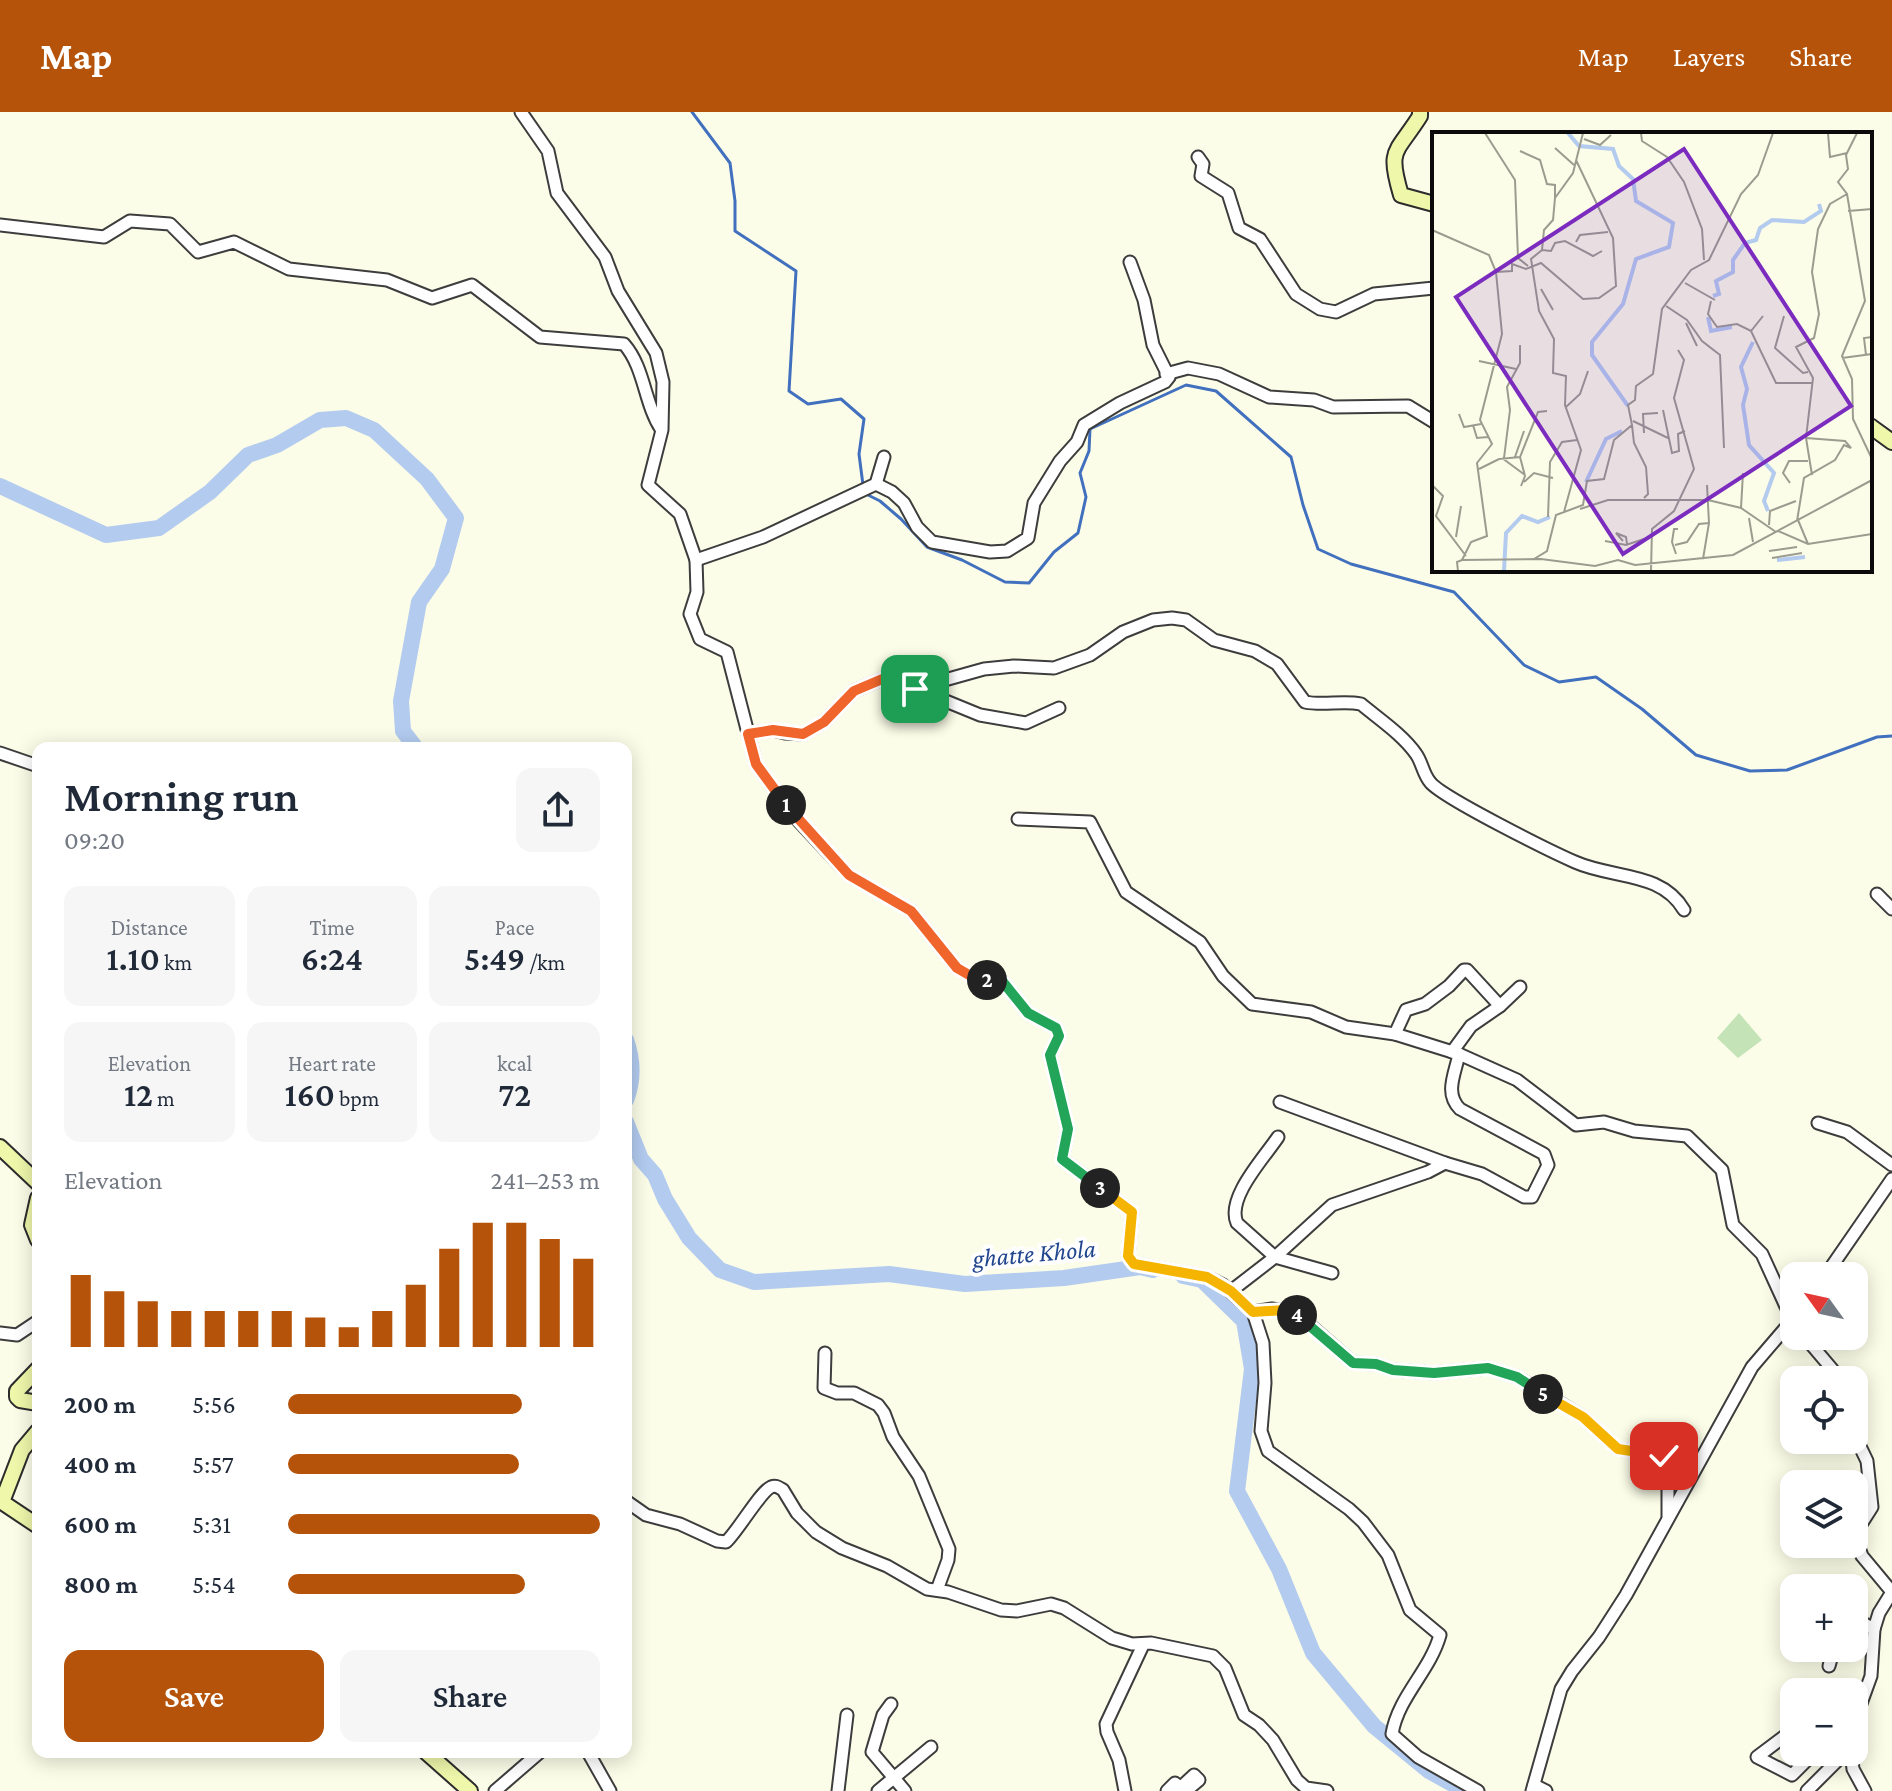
<!DOCTYPE html>
<html lang="en">
<head>
<meta charset="utf-8">
<style>
	:root { --surface:#fff; --page:#f6f6f7; --text:#1f2937; --muted:#747a83; --accent:#b45309 }
	body { margin:0; font-family:"Crimson Pro",serif; background:var(--page); color:var(--text); height:100vh; display:flex; flex-direction:column; font-size:30px; white-space:nowrap }
	* { box-sizing:border-box; margin:0 }
	p { font-size:26px; color:var(--muted) }
	.icon { flex:none; width:44px; height:44px; fill:none; stroke:currentColor; stroke-width:2; stroke-linecap:round; stroke-linejoin:round }
	.map { position:relative; flex:1; overflow:hidden }
	.details { position:absolute; left:32px; top:630px; width:600px; height:1016px; display:flex; flex-direction:column; background:var(--surface); border-radius:16px; box-shadow:0 4px 20px #0003 }
	.details>* { flex:none }
	.needle { width:52px; rotate:303deg }
	.tools { position:absolute; left:1780px; top:1150px; display:grid; gap:16px }
	.tools a { display:grid; place-items:center; width:88px; height:88px; border-radius:16px; background:var(--surface); box-shadow:0 4px 20px #0003; font-size:40px }
	.pin { position:absolute; display:grid; place-items:center; width:68px; height:68px; color:#fff; margin:-34px; border-radius:16px; box-shadow:0 4px 12px #0006 }
	.km { position:absolute; width:40px; height:40px; margin:-20px; border-radius:50%; background:#222; color:#fff; font-size:22px; line-height:40px; text-align:center }
	.round { display:grid; place-items:center; flex:none; width:84px; height:84px; border-radius:16px; background:var(--page) }
	.overview { display:flex; align-items:center; justify-content:space-between; height:136px; padding:0 32px }
	h1 { font-size:44px; font-weight:600; line-height:60px }
	.stats { display:grid; grid-template-columns:repeat(3,1fr); gap:12px; height:136px; padding:8px 32px }
	.stats div { display:grid; align-content:center; border-radius:16px; background:var(--page); text-align:center }
	.stats b { font-size:34px; font-weight:600 }
	.stats small { font-size:22px; font-weight:400 }
	.stats p { font-size:22px }
	.chart { height:224px; padding:16px 32px }
	.chart p { display:flex; justify-content:space-between }
	.chart svg { width:100%; height:144px; margin-top:8px; stroke:var(--accent); stroke-width:6 }
	.action { display:flex; gap:16px; margin-top:auto; padding:16px 32px }
	.action a { flex:1; height:92px; border-radius:16px; background:var(--accent); color:#fff; font-size:32px; font-weight:600; line-height:92px; text-align:center }
	.action a+a { background:var(--page); color:var(--text) }
	ul { padding:0 32px; list-style:none; font-size:26px }
	li { display:grid; grid-template-columns:128px 96px 1fr; align-items:center; height:60px }
	li i { height:20px; border-radius:10px; background:var(--accent) }
	header { display:flex; align-items:center; gap:48px; box-sizing:border-box; height:112px; padding:0 40px; background:var(--accent); color:#fff }
	header strong { font-size:38px }
	nav { display:flex; gap:44px; margin-inline-start:auto; font-size:28px }
	.map>svg:first-child { display:block }
</style>
</head>
<body>
<header>
<strong>Map</strong>
<nav><a>Map</a><a>Layers</a><a>Share</a></nav>
</header>
<div class="map">
<svg width="1892" height="1679" viewBox="0 0 1892 1679">
	<rect width="100%" height="100%" fill="#fcfde8"/>
	<!-- green -->
	<path fill="#c4e3b7" d="M1739 901 1762 928 1738 946 1717 926Z"/>
	<g fill="none" stroke-linecap="round" stroke-linejoin="round">
		<!-- stream -->
		<g stroke="#4170be" stroke-width="3">
			<path d="M692 0 730 51 735 89V119L796 159 789 279 808 292 841 287 864 307 859 342 863 373"/>
			<path d="M864 381 880 389 901 407 927 435 962 448 1005 470 1029 471 1054 440 1078 421 1086 385 1080 361 1089 339 1090 317 1186 273 1216 279 1291 345 1303 393 1318 437 1351 452 1454 480 1524 553 1559 570 1596 565 1642 597 1696 643 1750 659 1787 658 1877 625 1892 624"/>
		</g>
		<!-- river -->
		<g stroke="#b2cbef" stroke-width="16">
			<path d="M0 374 106 423 159 416 210 380 248 343 277 333 320 308 346 306 374 318 427 367 456 406 442 457 419 490 401 589 403 619 416 636"/>
			<path d="M626 928C633 948 634 968 626 988"/>
			<path d="M626 1010 641 1047 655 1063 665 1087 689 1126 720 1158 754 1170 889 1162 965 1172 1064 1166 1140 1155 1153 1158"/>
			<path d="M1183 1164 1202 1168 1244 1209 1252 1257 1237 1379 1279 1457 1313 1541 1374 1614 1429 1659 1465 1679"/>
		</g>
		<defs>
			<g id="street">
				<path d="M521 0 548 39 557 81 605 145 618 179 656 241 663 270 662 318 648 373 680 402 696 448 697 480 690 502 700 527 727 540 756 652 793 703 849 763 911 799 957 856 976 867 1003 870 1028 901 1056 916 1059 924 1050 943 1068 1017 1062 1047 1132 1100 1128 1144 1134 1152 1207 1165 1223 1173 1253 1200 1263 1231 1265 1271 1261 1319 1268 1339 1349 1397 1363 1410 1388 1443 1410 1498 1440 1523C1430 1559 1398 1585 1392 1622L1418 1645 1478 1679"/>
				<path d="M1198 45 1203 52 1201 64 1228 81 1239 116 1260 127 1296 182 1320 197 1336 200 1374 182 1434 176"/>
				<path d="M0 113 104 125 130 109 170 112 198 140 234 130 289 157 387 168 432 186 472 173 540 225 624 232C645 256 644 291 661 317"/>
				<path d="M1166 262 1188 256 1219 262 1269 285 1314 288 1333 295 1408 294 1434 310"/>
				<path d="M876 372 892 380 904 391 917 415 932 430 990 440 1007 439 1028 426 1034 391 1060 349 1077 330 1084 313 1120 291 1165 270 1169 265 1153 233 1144 188 1130 150"/>
				<path d="M696 448 763 425 876 372 884 345"/>
				<path d="M887 565 980 603 1026 611 1059 596"/>
				<path d="M748 622 773 618 785 621 803 622 824 610 854 579 887 565 892 557 902 556 934 571 984 557 1014 554 1054 556 1090 543 1123 520 1153 508 1172 506 1186 508 1214 528 1255 539 1277 552 1305 590C1324 594 1342 588 1361 592 1379 607 1403 623 1416 642 1422 650 1423 662 1430 670 1441 685 1552 740 1575 750 1613 767 1661 759 1684 798"/>
				<path d="M0 641 38 654"/>
				<path d="M1018 707 1090 710 1126 780 1200 830 1223 864 1252 892 1311 900 1346 915 1395 922 1459 942 1517 968 1576 1013 1604 1010 1634 1019 1687 1024 1722 1058 1733 1113 1762 1142 1794 1212"/>
				<path d="M1877 782 1892 797"/>
				<path d="M1395 922 1406 898 1425 892 1449 874 1464 858H1467L1500 894"/>
				<path d="M1452 940 1471 914 1500 894 1520 875"/>
				<path d="M1280 990 1445 1051 1482 1062 1524 1085H1532L1548 1053 1544 1042 1460 997C1444 981 1455 962 1459 942"/>
				<path d="M1818 1011 1847 1020 1892 1053"/>
				<path d="M1278 1025C1264 1046 1226 1086 1237 1111L1275 1145 1332 1161"/>
				<path d="M1825 1164 1892 1067"/>
				<path d="M1231 1179 1275 1145 1332 1093 1428 1060 1445 1051"/>
				<path d="M1253 1200 1272 1197 1296 1201 1353 1251 1376 1252 1393 1258 1434 1261 1488 1256 1517 1265 1583 1305 1618 1337 1664 1344 1668 1347V1404"/>
				<path d="M0 1221 17 1223 38 1209"/>
				<path d="M1804 1224 1832 1257 1837 1268"/>
				<path d="M825 1241 824 1276 837 1281H854L878 1293 884 1301 893 1325 919 1364 949 1437 948 1448 937 1478"/>
				<path d="M1854 1322 1867 1349 1872 1395 1858 1417 1856 1428 1862 1444 1892 1480 1879 1501 1874 1517 1871 1564 1854 1611"/>
				<path d="M626 1389 646 1403 680 1412 717 1429 726 1430C738 1419 760 1380 771 1375 776 1373 778 1375 783 1378L797 1401 816 1420 842 1436 887 1454 927 1477 948 1480 1001 1498 1017 1499 1051 1492 1064 1496 1112 1526 1132 1532 1151 1531 1213 1544 1225 1556 1244 1603 1259 1613 1273 1628 1297 1668 1306 1676 1327 1679"/>
				<path d="M1854 1506 1874 1517"/>
				<path d="M1829 1554 1834 1536"/>
				<path d="M891 1592 883 1603 872 1640 905 1679"/>
				<path d="M1794 1617 1757 1645 1792 1663 1815 1640"/>
				<path d="M588 1640 610 1679"/>
				<path d="M1851 1640 1853 1657 1865 1679"/>
				<path d="M1534 1673 1546 1679"/>
				<path d="M495 1679 540 1640"/>
				<path d="M838 1679 847 1603"/>
				<path d="M878 1679 931 1635"/>
				<path d="M1125 1679 1119 1648 1107 1620 1106 1612 1143 1533"/>
				<path d="M1167 1679 1175 1671 1180 1676 1194 1663 1199 1668 1186 1679"/>
				<path d="M1532 1679 1561 1577 1572 1559 1599 1525 1626 1483 1752 1255 1794 1206"/>
				<path d="M1807 1679 1846 1640"/>
			</g>
			<g id="secondary">
				<path d="M1420 0V4C1396 42 1387 36 1401 83L1434 92"/>
				<path d="M1870 314 1892 330"/>
				<path d="M0 1035 38 1071"/>
				<path d="M38 1086 32 1113 38 1128"/>
				<path d="M38 1257 17 1279V1285L20 1288 38 1291"/>
				<path d="M38 1319 22 1338 2 1390 38 1414"/>
				<path d="M426 1640 470 1679"/>
			</g>
		</defs>
		<!-- street casing -->
		<use href="#street" stroke="#3d3d3d" stroke-width="15"/>
		<!-- secondary casing -->
		<use href="#secondary" stroke="#2c2c2c" stroke-width="18"/>
		<!-- street -->
		<use href="#street" stroke="#fff" stroke-width="11"/>
		<!-- secondary -->
		<use href="#secondary" stroke="#eef7aa" stroke-width="14"/>
	</g>
	<g fill="none" stroke-linecap="round" stroke-linejoin="round">
		<defs>
			<path id="split-1" d="M786 693 756 652 748 622 773 618 803 622 824 610 854 579 887 565 915 577"/>
			<path id="split-2" d="M786 693 849 763 911 799 957 856 976 867 987 868"/>
			<path id="split-3" d="M987 868 1003 870 1028 901 1056 916 1059 924 1050 943 1068 1017 1062 1047 1100 1076"/>
			<path id="split-4" d="M1100 1076 1132 1100 1128 1144 1134 1152 1207 1165 1231 1179 1253 1200 1284 1198 1297 1203"/>
			<path id="split-5" d="M1297 1203 1353 1251 1376 1252 1393 1258 1434 1261 1488 1256 1517 1265 1543 1282"/>
			<path id="split-6" d="M1543 1282 1583 1305 1618 1337 1664 1344"/>
		</defs>
		<!-- split-1 casing -->
		<use href="#split-1" stroke="#fff" stroke-width="16"/>
		<!-- split-2 casing -->
		<use href="#split-2" stroke="#fff" stroke-width="16"/>
		<!-- split-3 casing -->
		<use href="#split-3" stroke="#fff" stroke-width="16"/>
		<!-- split-4 casing -->
		<use href="#split-4" stroke="#fff" stroke-width="16"/>
		<!-- split-5 casing -->
		<use href="#split-5" stroke="#fff" stroke-width="16"/>
		<!-- split-6 casing -->
		<use href="#split-6" stroke="#fff" stroke-width="16"/>
		<!-- split-1 -->
		<use href="#split-1" stroke="#f0652b" stroke-width="10"/>
		<!-- split-2 -->
		<use href="#split-2" stroke="#f0652b" stroke-width="10"/>
		<!-- split-3 -->
		<use href="#split-3" stroke="#22a559" stroke-width="10"/>
		<!-- split-4 -->
		<use href="#split-4" stroke="#f5b400" stroke-width="10"/>
		<!-- split-5 -->
		<use href="#split-5" stroke="#22a559" stroke-width="10"/>
		<!-- split-6 -->
		<use href="#split-6" stroke="#f5b400" stroke-width="10"/>
	</g>
	<g text-anchor="middle" stroke-width="8" stroke-linejoin="round" paint-order="stroke">
		<!-- water labels -->
		<g font-size="26" font-style="italic" fill="#21468d" stroke="#fff">
			<text transform="translate(1034 1141) rotate(-5)" y="9">ghatte Khola</text>
		</g>
	</g>
	<!-- overview -->
	<g transform="translate(1432 20)">
		<rect width="440" height="440" fill="#fcfde8"/>
		<path fill="none" stroke="#b2cbef" stroke-width="4" d="M136 1 147 14 181 17 187 34 201 47 204 69 241 91 237 115 204 127 191 172 160 210V223L196 274M281 164 287 162 284 149 301 140V128L313 111 324 108 328 96 340 88 372 90 389 79 387 72M276 185 279 199 300 195M321 210 309 235 315 257 311 273 317 313 342 341 332 369 336 379M154 350 174 307 190 299M345 428 373 425M72 439 74 401 90 384 106 390 118 385"/>
		<path fill="none" stroke="#9b9c8f" stroke-width="2" d="M53 1 83 48 86 126 96 134M209 1 210 9 235 25 252 50 270 97 272 128M396 1 398 25 415 21M425 1 414 23 416 37 406 50 415 62 433 169 410 224 420 247 421 287 440 327M152 7 168 13 179 3M123 16 142 33M88 19 108 28 115 52 123 53V66M416 79 440 77M0 98 57 123 64 140M144 110 148 103 176 100M110 118 119 119 123 111 133 109 161 124 170 119M253 151 283 168M109 157 121 178M279 169 276 182 285 195 305 192 319 199 331 184M234 174 255 188 270 209 288 223 292 316M352 184 343 216 371 241 376 240M254 191 265 214M319 199 344 251H380M434 223 432 206 440 205M410 226 440 222M47 229 84 237M134 275 148 262 156 239M231 278 240 321 247 319 246 302 253 299M27 282 32 295 49 292M201 289 236 306M41 293 45 306 56 305M200 293 202 311 214 335 216 362 212 366M212 301 211 282 226 281M83 325 92 299M88 325 93 344 89 354M70 326 93 343M72 326 78 278 75 255 88 231V213M47 337 67 327 88 325 106 280 115 279M380 343 374 306 381 246 364 215 382 206 387 182 380 140 386 97 398 72 415 62M92 350 102 341 121 346M358 351 351 341 357 329H376M0 353 11 364 4 384 34 424M309 376 311 341M148 377 176 368H276L309 376 344 400M132 380 149 318 133 273 134 244 121 241 122 207 107 179 99 127 110 118 112 98 121 88 123 66 141 41 151 1M116 385 118 330 130 310 145 308M317 386 321 410M366 388 376 412M365 389 372 346 403 328 412 313 419 316 413 309 374 306M337 393 338 379 364 369M346 399 376 412 440 402M24 405 29 374M173 409 194 413 218 405M191 409 184 401 194 405 195 412M243 413 255 410 267 392 277 391M337 419 365 415M244 422 240 410 242 397H246M340 426 370 421M102 427 115 419 124 383 151 373 155 349 172 347 182 308 200 293 196 273 203 268 204 254 221 242 230 177 259 138 277 128 309 62 326 43 341 1M271 427 277 391 275 353M30 428 39 410 55 404 45 331 60 312 48 288 70 202 64 140 80 139V132L94 137 109 131 151 167 167 166 184 154 181 106 144 28M26 439 25 430 30 428 109 427 163 434 186 428 203 433 301 423 440 348M219 439 220 397 242 379 262 337 242 266 252 228 246 218"/>
		<path fill="#7b2cbf" fill-opacity="0.15" stroke="#7b2cbf" stroke-width="4" d="M252 17 419 274 191 422 24 165Z"/>
		<rect width="440" height="440" fill="none" stroke="#0a0a0a" stroke-width="4"/>
	</g>
</svg>
<div class="tools">
<a><svg class="needle" viewBox="-14 -14 28 28"><path d="M0-13l5 13h-10z" fill="#e53935"/><path d="M0 13l5-13h-10z" fill="#747a83"/></svg></a>
<a><svg class="icon" aria-label="locate" viewBox="0 0 24 24"><circle cx="12" cy="12" r="6"/><path d="M12 2v4M12 18v4M2 12h4M18 12h4"/></svg></a>
<a><svg class="icon" aria-label="layers" viewBox="0 0 24 24"><path d="M12 4l9 5-9 5-9-5zM3 14l9 5 9-5"/></svg></a>
<a>+</a>
<a>−</a>
</div>
<div class="pin" style="left:915px;top:577px;background:#1e9e55"><svg class="icon" aria-label="arrive" viewBox="0 0 24 24"><path d="M6 21V4h12l-3 4 3 4H6"/></svg></div>
<div class="pin" style="left:1664px;top:1344px;background:#d93025"><svg class="icon" aria-label="check" viewBox="0 0 24 24"><path d="M5 12l5 5 9-10"/></svg></div>
<b class="km" style="left:786px;top:693px">1</b>
<b class="km" style="left:987px;top:868px">2</b>
<b class="km" style="left:1100px;top:1076px">3</b>
<b class="km" style="left:1297px;top:1203px">4</b>
<b class="km" style="left:1543px;top:1282px">5</b>
<section class="details">
<div class="overview"><div><h1>Morning run</h1><p>09:20</p></div><a class="round"><svg class="icon" aria-label="share" viewBox="0 0 24 24"><path d="M12 15V3M7 8l5-5 5 5M5 13v7h14v-7"/></svg></a></div>
<div class="stats">
<div><p>Distance</p><b>1.10<small> km</small></b></div>
<div><p>Time</p><b>6:24</b></div>
<div><p>Pace</p><b>5:49<small> /km</small></b></div>
</div>
<div class="stats">
<div><p>Elevation</p><b>12<small> m</small></b></div>
<div><p>Heart rate</p><b>160<small> bpm</small></b></div>
<div><p>kcal</p><b>72</b></div>
</div>
<div class="chart"><p><span>Elevation</span>241–253 m</p>
<svg viewBox="0 0 160 44" preserveAspectRatio="none"><path d="M5 44V22M15 44V27M25 44V30M35 44V33M45 44V33M55 44V33M65 44V33M75 44V35M85 44V38M95 44V33M105 44V25M115 44V14M125 44V6M135 44V6M145 44V11M155 44V17"/></svg>
</div>
<ul>
<li><b>200 m</b>5:56<i style="width:75%"></i></li>
<li><b>400 m</b>5:57<i style="width:74%"></i></li>
<li><b>600 m</b>5:31<i style="width:100%"></i></li>
<li><b>800 m</b>5:54<i style="width:76%"></i></li>
</ul>
<div class="action"><a>Save</a><a>Share</a></div>
</section>
</div>
</body>
</html>
